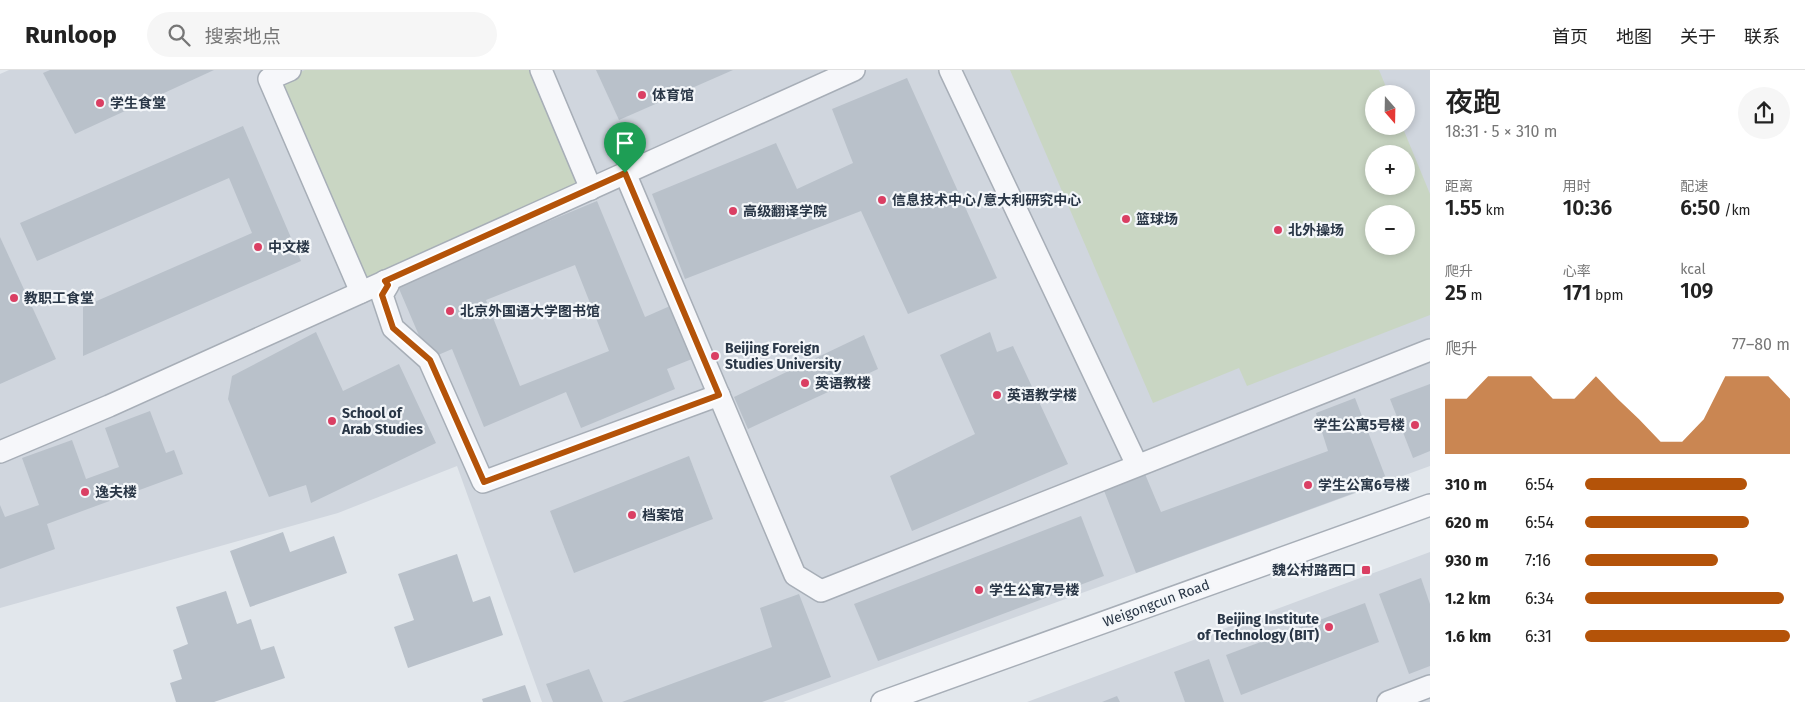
<!DOCTYPE html>
<html lang="zh">
<head>
<meta charset="utf-8">
<style>
	:root { --surface:#fff; --page:#f6f6f6; --text:#222; --muted:#767676; --line:#e0e0e0; --accent:#b45309 }
	body { margin:0; font-family:"Fira Sans","Noto Sans SC",sans-serif; background:var(--page); color:var(--text); height:100vh; display:flex; flex-direction:column; font-size:19px; white-space:nowrap }
	* { box-sizing:border-box; margin:0 }
	p { font-size:16px; color:var(--muted) }
	.icon { flex:none; width:28px; height:28px; fill:none; stroke:currentColor; stroke-width:2; stroke-linecap:round; stroke-linejoin:round }
	.map { position:relative; flex:1; overflow:hidden }
	.details { display:flex; flex-direction:column; background:var(--surface); width:375px }
	.details>* { flex:none }
	.needle { width:32px; rotate:160deg }
	.fabs { position:absolute; left:1365px; top:15px; display:grid; gap:10px }
	.fabs a { display:grid; place-items:center; width:50px; height:50px; border-radius:50%; background:var(--surface); box-shadow:0 2px 8px #0003; font-size:25px }
	.pin { position:absolute; display:grid; place-items:center; width:42px; height:42px; color:#fff; margin:-51px -21px; border-radius:50% 50% 50% 0; rotate:-45deg; box-shadow:0 0 5px #0007 }
	.pin .icon { rotate:45deg }
	.round { display:grid; place-items:center; flex:none; width:52px; height:52px; border-radius:26px; background:var(--page) }
	.overview { display:flex; align-items:center; justify-content:space-between; height:85px; padding:0 15px }
	h1 { font-size:28px; font-weight:600; line-height:38px }
	.stats { display:grid; grid-template-columns:repeat(3,1fr); gap:8px; height:85px; padding:5px 15px }
	.stats div { display:grid; align-content:center }
	.stats b { font-size:21px; font-weight:600 }
	.stats small { font-size:14px; font-weight:400 }
	.stats p { font-size:14px }
	.chart { height:140px; padding:10px 15px }
	.chart p { display:flex; justify-content:space-between }
	.chart svg { width:100%; height:90px; margin-top:5px; fill:var(--accent); opacity:.7 }
	ul { padding:0 15px; list-style:none; font-size:16px }
	li { display:grid; grid-template-columns:80px 60px 1fr; align-items:center; height:38px }
	li i { height:12px; border-radius:6px; background:var(--accent) }
	header { display:flex; align-items:center; gap:30px; box-sizing:border-box; height:70px; padding:0 25px; background:var(--surface); border-bottom:1px solid var(--line) }
	header strong { font-size:24px }
	nav { display:flex; gap:28px; margin-inline-start:auto; font-size:18px }
	.search { width:350px; height:45px; background:var(--page); display:flex; align-items:center; gap:12px; box-sizing:border-box; padding:0 18px; border-radius:28px; color:var(--muted); font-size:19px }
	main { display:flex; flex:1; min-height:0 }
	.map>svg:first-child { display:block }
</style>
</head>
<body>
<header>
<strong>Runloop</strong>
<div class="search"><svg class="icon" aria-label="search" viewBox="0 0 24 24"><circle cx="10" cy="10" r="6"/><path d="M15 15l6 6"/></svg>搜索地点</div>
<nav><a>首页</a><a>地图</a><a>关于</a><a>联系</a></nav>
</header>
<main>
<div class="map">
<svg width="1430" height="632" viewBox="0 0 1430 632">
	<rect width="100%" height="100%" fill="#e2e7ec"/>
	<!-- built -->
	<g fill="#d0d6de" fill-rule="evenodd">
		<path d="M9 0H1430V396L783 632H542L457 396 338 443 0 538V4ZM1374 24H1406V56H1374ZM1374 84H1406V116H1374ZM1374 144H1406V176H1374Z"/>
		<path d="M1430 482V632H1027Z"/>
	</g>
	<!-- green -->
	<g fill="#c9d6c3" fill-rule="evenodd">
		<path d="M305 0H534L583 115 363 214 278 12Z"/>
		<path d="M1010 0H1379L1389 24H1374V56H1402L1430 124V245L1247 316 1239 298 1153 333ZM1374 84H1406V116H1374ZM1374 144H1406V176H1374Z"/>
	</g>
	<!-- building -->
	<g fill="#b9c1ca" fill-rule="evenodd">
		<path d="M50 0H214L75 64 43 3Z"/>
		<path d="M596 0H733L619 50Z"/>
		<path d="M907 8 997 208 908 244 861 141 685 209 652 124 776 73 797 119 853 93 832 39Z"/>
		<path d="M243 56 301 191 83 286V237L252 163 229 108 37 191 20 153Z"/>
		<path d="M597 131 645 247 670 236 692 289 667 299 675 319 581 358 566 322 484 357 452 279 429 289 397 214ZM575 195 609 281 520 316 486 230Z"/>
		<path d="M0 167 56 289 0 314Z"/>
		<path d="M316 262 343 321 399 294 436 373 311 433 306 415 269 427 228 329 232 306Z"/>
		<path d="M990 262 997 282 1013 276 1068 394 912 461 890 406 975 364 940 285Z"/>
		<path d="M864 265 878 299 748 359 734 327Z"/>
		<path d="M1430 314V381L1413 388 1390 329Z"/>
		<path d="M1355 328 1387 411 1136 503 1103 418 1145 404 1161 442 1328 381 1316 343Z"/>
		<path d="M150 341 166 383 174 380 183 404 47 454 55 479 0 499V435L5 447 39 435 22 388 72 370 86 409 119 397 105 358Z"/>
		<path d="M689 386 713 449 574 503 550 441Z"/>
		<path d="M1081 446 1104 506 878 591 854 534Z"/>
		<path d="M283 462 290 482 334 466 347 503 250 537 230 481Z"/>
		<path d="M457 484 473 532 490 526 503 565 408 598 394 557 414 550 398 504Z"/>
		<path d="M1421 508 1430 534V596L1409 604 1379 524Z"/>
		<path d="M226 521 237 554 251 549 261 580 274 576 285 608 214 632H176L170 613 182 609 173 580 188 574 176 537Z"/>
		<path d="M799 524 831 607 762 632H622L772 577 760 538Z"/>
		<path d="M1365 533 1379 572 1241 625 1226 585Z"/>
		<path d="M1209 589 1224 632H1185L1174 602Z"/>
		<path d="M589 599 603 632H553L546 614Z"/>
		<path d="M525 615 531 632H483L482 629Z"/>
		<path d="M1117 626 1120 632H1102Z"/>
	</g>
	<g fill="none" stroke-linecap="round" stroke-linejoin="round">
		<defs>
			<g id="minor">
				<path d="M290 0 269 9 361 222"/>
				<path d="M541 0 591 119"/>
				<path d="M950 0 1137 395"/>
				<path d="M625 103 795 505 821 521 1430 280"/>
				<path d="M385 211 388 215 382 225 393 258 429 290 483 412 719 325"/>
				<path d="M0 382 109 336 854 0"/>
				<path d="M882 632 1430 435"/>
				<path d="M1388 632 1430 616"/>
			</g>
		</defs>
		<!-- minor casing -->
		<use href="#minor" stroke="#a7aeb7" stroke-width="24"/>
		<!-- minor -->
		<use href="#minor" stroke="#f6f7fa" stroke-width="21"/>
	</g>
	<g fill="none" stroke-linecap="round" stroke-linejoin="round">
		<defs>
			<path id="route" d="M625 103 719 325 484 412 430 290 393 258 382 225 388 215 385 211Z"/>
		</defs>
		<!-- route casing -->
		<use href="#route" stroke="#fff" stroke-width="10"/>
		<!-- route -->
		<use href="#route" stroke="#b45309" stroke-width="6"/>
	</g>
	<!-- markers -->
	<g fill="#da3f63" stroke="#f3f6f9" stroke-width="2">
		<circle cx="642" cy="25" r="5"/>
		<circle cx="100" cy="33" r="5"/>
		<circle cx="882" cy="130" r="5"/>
		<circle cx="733" cy="141" r="5"/>
		<circle cx="1126" cy="149" r="5"/>
		<circle cx="1278" cy="160" r="5"/>
		<circle cx="258" cy="177" r="5"/>
		<circle cx="14" cy="228" r="5"/>
		<circle cx="450" cy="241" r="5"/>
		<circle cx="715" cy="286" r="5"/>
		<circle cx="805" cy="313" r="5"/>
		<circle cx="997" cy="325" r="5"/>
		<circle cx="332" cy="351" r="5"/>
		<circle cx="1415" cy="355" r="5"/>
		<circle cx="1308" cy="415" r="5"/>
		<circle cx="85" cy="422" r="5"/>
		<circle cx="632" cy="445" r="5"/>
		<rect x="1361" y="495" width="10" height="10" rx="2.5"/>
		<circle cx="979" cy="520" r="5"/>
		<circle cx="1329" cy="557" r="5"/>
	</g>
	<g text-anchor="middle" stroke-width="4.5" stroke-linejoin="round" paint-order="stroke">
		<!-- poi labels -->
		<g font-size="14" font-weight="bold" fill="#293646" stroke="#f3f6f9" text-anchor="start">
			<text x="652" y="30">体育馆</text>
			<text x="110" y="38">学生食堂</text>
			<text x="892" y="135">信息技术中心/意大利研究中心</text>
			<text x="743" y="146">高级翻译学院</text>
			<text x="1136" y="154">篮球场</text>
			<text x="1288" y="165">北外操场</text>
			<text x="268" y="182">中文楼</text>
			<text x="24" y="233">教职工食堂</text>
			<text x="460" y="246">北京外国语大学图书馆</text>
			<text x="725" y="283">Beijing Foreign<tspan x="725" dy="16">Studies University</tspan></text>
			<text x="815" y="318">英语教楼</text>
			<text x="1007" y="330">英语教学楼</text>
			<text x="342" y="348">School of<tspan x="342" dy="16">Arab Studies</tspan></text>
			<text x="1405" y="360" text-anchor="end">学生公寓5号楼</text>
			<text x="1318" y="420">学生公寓6号楼</text>
			<text x="95" y="427">逸夫楼</text>
			<text x="642" y="450">档案馆</text>
			<text x="1356" y="505" text-anchor="end">魏公村路西口</text>
			<text x="989" y="525">学生公寓7号楼</text>
			<text x="1319" y="554" text-anchor="end">Beijing Institute<tspan x="1319" dy="16">of Technology (BIT)</tspan></text>
		</g>
		<!-- street labels -->
		<g font-size="14" fill="#293646" stroke="#f3f6f9">
			<text transform="translate(1156 533) rotate(-20)" y="5">Weigongcun Road</text>
		</g>
	</g>
</svg>
<div class="fabs">
<a><svg class="needle" viewBox="-14 -14 28 28"><path d="M0-13l5 13h-10z" fill="#e53935"/><path d="M0 13l5-13h-10z" fill="#767676"/></svg></a>
<a>+</a>
<a>−</a>
</div>
<div class="pin" style="left:625px;top:103px;background:#1e9e55"><svg class="icon" aria-label="arrive" viewBox="0 0 24 24"><path d="M6 21V4h12l-3 4 3 4H6"/></svg></div>
</div>
<section class="details">
<div class="overview"><div><h1>夜跑</h1><p>18:31 · 5 × 310 m</p></div><a class="round"><svg class="icon" aria-label="share" viewBox="0 0 24 24"><path d="M12 15V3M7 8l5-5 5 5M5 13v7h14v-7"/></svg></a></div>
<div class="stats">
<div><p>距离</p><b>1.55<small> km</small></b></div>
<div><p>用时</p><b>10:36</b></div>
<div><p>配速</p><b>6:50<small> /km</small></b></div>
</div>
<div class="stats">
<div><p>爬升</p><b>25<small> m</small></b></div>
<div><p>心率</p><b>171<small> bpm</small></b></div>
<div><p>kcal</p><b>109</b></div>
</div>
<div class="chart"><p><span>爬升</span>77–80 m</p>
<svg viewBox="0 0 160 44" preserveAspectRatio="none"><path d="M0 44V17L10 17L20 6L30 6L40 6L50 17L60 17L70 6L80 17L90 27L100 38L110 38L120 27L130 6L140 6L150 6L160 17V44z"/></svg>
</div>
<ul>
<li><b>310 m</b>6:54<i style="width:79%"></i></li>
<li><b>620 m</b>6:54<i style="width:80%"></i></li>
<li><b>930 m</b>7:16<i style="width:65%"></i></li>
<li><b>1.2 km</b>6:34<i style="width:97%"></i></li>
<li><b>1.6 km</b>6:31<i style="width:100%"></i></li>
</ul>
</section>
</main>
</body>
</html>
